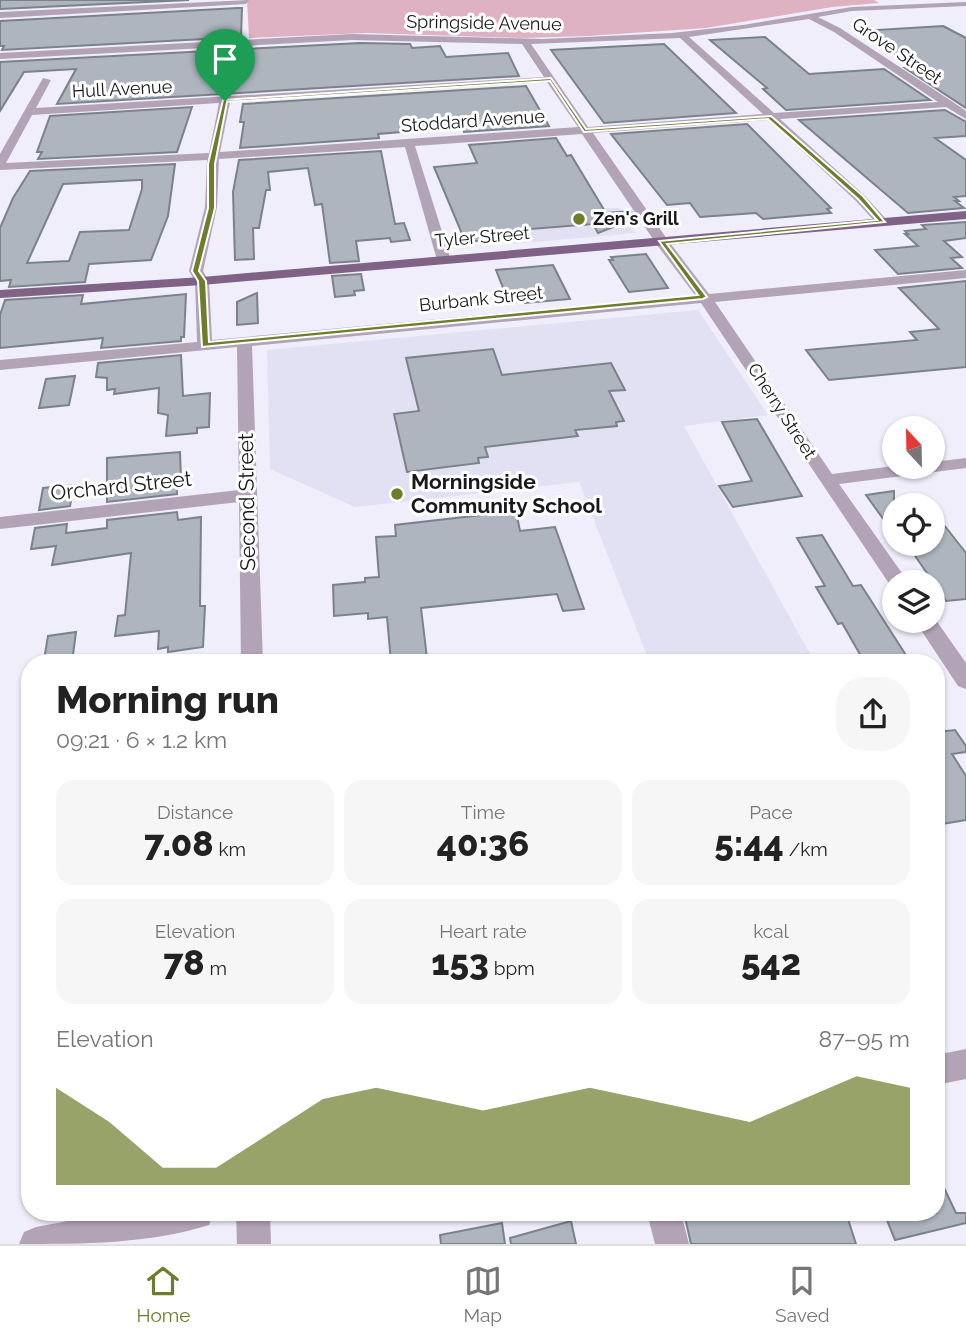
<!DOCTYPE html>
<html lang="en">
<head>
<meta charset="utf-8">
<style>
	:root { --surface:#fff; --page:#f6f6f6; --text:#222; --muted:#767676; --line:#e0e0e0; --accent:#6d7d2c }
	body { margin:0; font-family:Raleway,sans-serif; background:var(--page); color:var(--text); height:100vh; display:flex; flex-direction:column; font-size:26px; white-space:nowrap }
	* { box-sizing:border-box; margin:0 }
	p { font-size:23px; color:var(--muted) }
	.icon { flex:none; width:38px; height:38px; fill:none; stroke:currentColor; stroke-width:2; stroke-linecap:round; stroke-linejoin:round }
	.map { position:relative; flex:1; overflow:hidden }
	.side { position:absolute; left:21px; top:654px; width:924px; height:567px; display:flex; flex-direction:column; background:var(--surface); border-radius:28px; box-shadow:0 2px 5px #0004 }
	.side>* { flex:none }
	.needle { width:46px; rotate:338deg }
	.buttons { position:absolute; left:882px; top:416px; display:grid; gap:14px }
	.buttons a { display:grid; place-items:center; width:63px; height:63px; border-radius:50%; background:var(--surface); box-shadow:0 2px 5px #0004; font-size:35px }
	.pin { position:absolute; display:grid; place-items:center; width:60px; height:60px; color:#fff; margin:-72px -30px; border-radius:50% 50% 50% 0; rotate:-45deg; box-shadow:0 0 7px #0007 }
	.pin .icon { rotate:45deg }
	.round { display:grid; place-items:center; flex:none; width:74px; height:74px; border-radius:28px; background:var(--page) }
	.overview { display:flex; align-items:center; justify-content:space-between; height:119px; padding:0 35px }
	h1 { font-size:38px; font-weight:800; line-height:52px }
	.figures { display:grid; grid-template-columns:repeat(3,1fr); gap:10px; height:119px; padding:7px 35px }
	.figures div { display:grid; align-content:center; border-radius:18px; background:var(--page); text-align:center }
	.figures b { font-size:35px; font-weight:800 }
	.figures small { font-size:19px; font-weight:400 }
	.figures p { font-size:19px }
	.chart { height:196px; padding:14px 35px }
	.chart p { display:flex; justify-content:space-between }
	.chart svg { width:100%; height:126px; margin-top:7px; fill:var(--accent); opacity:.7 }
	.tabs { display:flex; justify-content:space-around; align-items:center; height:98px; border-top:2px solid var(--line); background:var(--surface); font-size:19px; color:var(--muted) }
	.tabs a { display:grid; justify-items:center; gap:4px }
	.tabs .active { color:var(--accent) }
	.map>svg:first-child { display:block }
</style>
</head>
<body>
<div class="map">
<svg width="966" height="1244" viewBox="0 0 966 1244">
	<rect width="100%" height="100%" fill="#efeefa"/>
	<!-- built -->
	<g fill="#e1e1f3">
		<path d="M619 208 636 233 513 244 497 209Z"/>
		<path d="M698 310 768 415 684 426 815 663H650L579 482 355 507 270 469 267 350Z"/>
	</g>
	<!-- green -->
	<path fill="#deb2c3" d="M247 0H874L879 3 832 7 706 28 588 36 521 38 367 33 249 38Z"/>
	<!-- building -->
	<g fill="#aeb5be" stroke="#7b828a" stroke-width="2" fill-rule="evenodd">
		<path d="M0 0H189L0 9Z"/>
		<path d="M238 8H242L241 37 2 50 4 46H0V21Z"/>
		<path d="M943 26 966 38V108L905 68 914 67 860 31Z"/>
		<path d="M765 37 809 74 884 69 930 100 786 110 763 89 767 88 710 40Z"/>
		<path d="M360 43 410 44 412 48 440 46 446 57 508 53 519 76 57 104 76 69 24 72 0 111V62Z"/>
		<path d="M664 44 736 113 604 123 551 50Z"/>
		<path d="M526 86 549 126 464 132 463 128 414 131 378 134 379 138 240 148 244 122H240L243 104Z"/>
		<path d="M192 107 177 152 38 159 42 152H37L50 116Z"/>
		<path d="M945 110 966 122V136L935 138 966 160V196L954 197 959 201H955L964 208 908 213 799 120Z"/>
		<path d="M747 124 831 208 827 209 831 213 763 219 756 213 700 217 690 203 667 205 611 134Z"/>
		<path d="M556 138 567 156 571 155 606 213 631 211 636 218 598 233 593 224 491 232 494 241H465L434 167 477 163 469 145Z"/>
		<path d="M381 151 395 224 404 223 410 240 391 242 390 238 356 241 359 261 330 263 322 204 315 205 308 168 268 172 270 190H266L259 228H253L254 259 235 260 233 192 239 160Z"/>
		<path d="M175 164 168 216 151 260 89 264 85 282 9 287 11 280 0 281V228L13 198 30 171ZM139 180H142V189L129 230 80 232 69 261 27 263 63 184Z"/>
		<path d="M966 222V238L944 241 962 257 951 258 962 268 898 274 875 250 918 246 905 234H908L905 231 926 229 922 225Z"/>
		<path d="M646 254 668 288 629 292 609 260H613L611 257Z"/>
		<path d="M553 265 570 299 525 303 522 297 507 298 496 270Z"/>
		<path d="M361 274 364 290 354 291 355 295 335 297 332 276Z"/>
		<path d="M966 281V367L829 380 806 350 917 340 910 332 939 329 899 288Z"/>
		<path d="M257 293 258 323 237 325V302Z"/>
		<path d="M186 294 184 337H181V341L101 348 103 338 0 348V315L5 300 83 295 81 304Z"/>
		<path d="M493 349 502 375 611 363 625 390 609 391 624 421 616 422 617 426 575 430 578 436 485 447 488 457 478 458 479 463 407 472 394 414 419 411 406 358Z"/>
		<path d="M181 355 183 396 210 393 209 427 197 428V433L166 436 168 415 158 413 159 388 114 394 115 389 107 390V378L96 377 98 363Z"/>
		<path d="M75 376 69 405 39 408 46 379Z"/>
		<path d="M757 419 802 496 733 507 719 486 752 481 722 422Z"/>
		<path d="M180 452 181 479 176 480 177 494 107 502V458Z"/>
		<path d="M74 485 70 506 39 510 43 488Z"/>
		<path d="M894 491V534L866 495Z"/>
		<path d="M516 511 520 531 555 527 584 609 563 611 557 594 421 608 427 658 391 662 387 617 368 619V613L334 616 333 585 365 582V578L379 577 376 537 396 536 395 525Z"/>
		<path d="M933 511 966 553V599L946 601 907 544H933Z"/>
		<path d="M177 512 178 520 201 517 200 606H205L203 647 168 652V647L158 649 159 631 115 636 118 616 125 615 131 553 52 565 56 546 31 549 35 528 67 524 66 533 107 528V520Z"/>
		<path d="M822 535 853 586 861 585 911 663H865L842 623 838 624 816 587 825 586 797 538Z"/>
		<path d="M76 632 73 655 44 660 48 636Z"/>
		<path d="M936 729 938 732 955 730 966 746V752L952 754 966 776V820L936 825Z"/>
		<path d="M936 1171 956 1213H966V1223L895 1240 884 1213H936Z"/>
		<path d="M684 1213H846L856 1244H691Z"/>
		<path d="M571 1221 576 1244H511L510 1238Z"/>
		<path d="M502 1223 505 1244H441L440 1235Z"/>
	</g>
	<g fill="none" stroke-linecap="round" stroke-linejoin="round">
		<!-- minor -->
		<g fill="#b3a3b7" fill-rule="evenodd">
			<path d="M249 0 246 4 0 18V12Z"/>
			<path d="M966 2V6L852 11 818 17 840 28 953 102 966 111V119L946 107 780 119 864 195 886 219V225H878L856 201 769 120 593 133 667 239 709 294 966 270V278L715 302 832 474 894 466 933 467V462L966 458V468L839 484 909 583H894V589L892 588 701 303 252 346 263 663H241L239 502 0 529V517L239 490 237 347 0 370V360L197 342 195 281 189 271 205 207 207 160 0 170V154L43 78 51 80 36 108 544 77 522 44 352 40 0 59V53L352 34 543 39 672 33 743 25 852 7ZM809 19 834 32 938 102 774 113 689 37ZM680 38 763 114 588 127 531 44ZM547 82 578 127 220 152 230 102ZM219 103 209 153 6 163 32 115ZM582 134 657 245 695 295 212 340 209 281 203 271 217 207 219 159 405 147 437 260 444 264 451 260 415 146Z"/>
			<path d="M933 616 966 663V689L958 686 915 621H933Z"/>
			<path d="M966 1049V1079L936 1085V1055Z"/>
			<path d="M111 1213H214L209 1225C150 1244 82 1244 19 1244L24 1232 36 1227Z"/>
			<path d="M236 1213H270L271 1244H237Z"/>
			<path d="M647 1213H681L689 1244H655Z"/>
		</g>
		<!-- major -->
		<path fill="#806287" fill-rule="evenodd" d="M966 211V219L202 285 0 298V290L202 277Z"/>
	</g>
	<!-- route -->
	<path fill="#6d7d2c" stroke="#fff" stroke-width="2" fill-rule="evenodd" d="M551 78 586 129 771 116 863 196 885 222 667 244 707 297 703 299 202 347 198 281 192 271 208 208V164L223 100ZM550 81 584 132 768 119 858 199 877 220 659 241 698 295 209 342 206 281 199 271 215 208V164L227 102Z"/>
	<!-- markers -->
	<g fill="#6d7d2c" stroke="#fff" stroke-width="2.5">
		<circle cx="579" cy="219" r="7"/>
		<circle cx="397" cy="494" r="7"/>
	</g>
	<g text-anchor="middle" stroke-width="6" stroke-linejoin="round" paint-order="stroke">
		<!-- far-street labels -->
		<g font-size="18" fill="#18181b" stroke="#fff">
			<text transform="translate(484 23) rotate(1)" y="6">Springside Avenue</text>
			<text transform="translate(897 51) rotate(34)" y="6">Grove Street</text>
			<text transform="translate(122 89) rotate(-3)" y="6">Hull Avenue</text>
			<text transform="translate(473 121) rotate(-4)" y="6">Stoddard Avenue</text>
			<text transform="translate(482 237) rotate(-5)" y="6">Tyler Street</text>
			<text transform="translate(481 299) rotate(-6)" y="6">Burbank Street</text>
			<text transform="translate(782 411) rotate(57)" y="6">Cherry Street</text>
		</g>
		<!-- far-poi labels -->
		<g font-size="18" font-weight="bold" fill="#18181b" stroke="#fff" text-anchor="start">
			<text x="593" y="225">Zen's Grill</text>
		</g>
		<!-- poi labels -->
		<g font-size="21" font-weight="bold" fill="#18181b" stroke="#fff" text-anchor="start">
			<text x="411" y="489">Morningside<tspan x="411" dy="24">Community School</tspan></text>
		</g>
		<!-- street labels -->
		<g font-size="21" fill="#18181b" stroke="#fff">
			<text transform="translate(121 486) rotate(-6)" y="7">Orchard Street</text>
			<text transform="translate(247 502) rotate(-91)" y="7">Second Street</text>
		</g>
	</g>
</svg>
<div class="buttons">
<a><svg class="needle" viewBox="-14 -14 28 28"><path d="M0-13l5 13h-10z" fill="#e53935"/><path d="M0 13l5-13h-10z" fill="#767676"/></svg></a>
<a><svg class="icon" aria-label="locate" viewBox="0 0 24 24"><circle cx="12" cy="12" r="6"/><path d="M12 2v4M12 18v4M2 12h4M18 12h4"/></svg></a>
<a><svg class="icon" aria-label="layers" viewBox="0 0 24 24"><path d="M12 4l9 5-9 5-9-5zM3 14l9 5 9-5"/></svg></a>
</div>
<div class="pin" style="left:225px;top:101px;background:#1e9e55"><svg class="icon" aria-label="arrive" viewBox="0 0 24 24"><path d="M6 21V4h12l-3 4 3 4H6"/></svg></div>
<section class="side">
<div class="overview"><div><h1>Morning run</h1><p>09:21 · 6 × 1.2 km</p></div><a class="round"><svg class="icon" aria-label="share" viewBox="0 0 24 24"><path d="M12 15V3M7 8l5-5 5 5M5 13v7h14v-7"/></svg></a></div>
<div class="figures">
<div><p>Distance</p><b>7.08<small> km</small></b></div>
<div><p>Time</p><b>40:36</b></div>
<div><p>Pace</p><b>5:44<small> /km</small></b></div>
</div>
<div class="figures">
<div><p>Elevation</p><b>78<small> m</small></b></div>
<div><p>Heart rate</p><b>153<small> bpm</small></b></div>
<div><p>kcal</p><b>542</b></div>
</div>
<div class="chart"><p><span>Elevation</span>87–95 m</p>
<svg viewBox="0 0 160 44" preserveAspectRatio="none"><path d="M0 44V10L10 22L20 38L30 38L40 26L50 14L60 10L70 14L80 18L90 14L100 10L110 14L120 18L130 22L140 14L150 6L160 10V44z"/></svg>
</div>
</section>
</div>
<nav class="tabs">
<a class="active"><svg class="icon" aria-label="home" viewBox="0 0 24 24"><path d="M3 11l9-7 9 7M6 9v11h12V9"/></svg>Home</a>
<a><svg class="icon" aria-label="map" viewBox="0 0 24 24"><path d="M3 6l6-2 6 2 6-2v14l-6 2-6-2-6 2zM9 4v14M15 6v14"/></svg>Map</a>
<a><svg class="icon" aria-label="saved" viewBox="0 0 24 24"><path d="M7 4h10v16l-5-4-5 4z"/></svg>Saved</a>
</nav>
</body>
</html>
